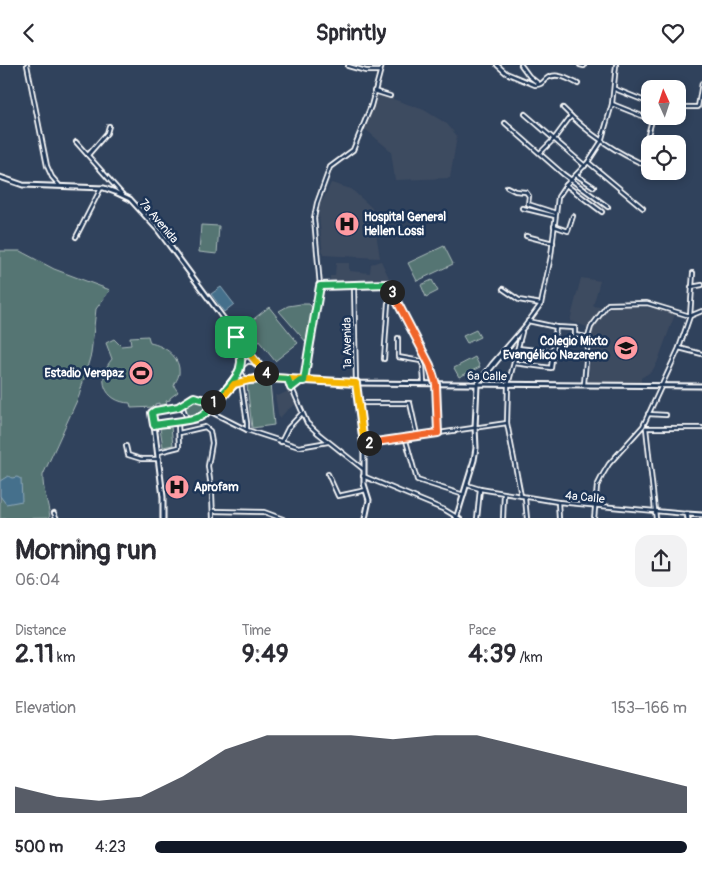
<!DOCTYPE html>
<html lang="en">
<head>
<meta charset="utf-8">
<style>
	:root { --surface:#fff; --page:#f2f2f3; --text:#2b2b33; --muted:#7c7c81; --accent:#111827 }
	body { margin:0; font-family:Pangolin,sans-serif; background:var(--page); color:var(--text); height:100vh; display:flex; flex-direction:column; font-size:19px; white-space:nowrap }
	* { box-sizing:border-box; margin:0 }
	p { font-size:16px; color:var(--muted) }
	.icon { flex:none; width:28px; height:28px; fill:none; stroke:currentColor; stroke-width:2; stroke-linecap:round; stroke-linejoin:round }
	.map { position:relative; height:453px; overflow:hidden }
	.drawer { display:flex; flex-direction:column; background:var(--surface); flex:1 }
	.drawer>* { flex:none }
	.needle { width:32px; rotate:357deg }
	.tools { position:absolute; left:641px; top:15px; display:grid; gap:10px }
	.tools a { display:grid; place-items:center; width:45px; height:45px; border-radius:10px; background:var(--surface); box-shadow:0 2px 8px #0003; font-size:25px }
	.pin { position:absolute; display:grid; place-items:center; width:42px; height:42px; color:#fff; margin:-21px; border-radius:10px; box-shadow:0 2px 8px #0006 }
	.km { position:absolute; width:25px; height:25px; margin:-12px; border-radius:50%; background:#222; color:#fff; font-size:14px; line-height:25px; text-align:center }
	.round { display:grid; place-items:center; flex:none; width:52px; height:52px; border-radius:15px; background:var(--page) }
	.summary { display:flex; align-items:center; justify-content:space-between; height:85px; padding:0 15px }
	h1 { font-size:28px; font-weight:700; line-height:38px }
	.metrics { display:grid; grid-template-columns:repeat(3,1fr); gap:8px; height:85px; padding:5px 15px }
	.metrics div { display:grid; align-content:center }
	.metrics b { font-size:25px; font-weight:700 }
	.metrics small { font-size:14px; font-weight:400 }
	.metrics p { font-size:14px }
	.chart { height:140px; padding:10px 15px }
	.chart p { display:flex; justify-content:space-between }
	.chart svg { width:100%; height:90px; margin-top:5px; fill:var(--accent); opacity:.7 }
	ul { padding:0 15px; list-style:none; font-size:16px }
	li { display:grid; grid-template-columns:80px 60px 1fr; align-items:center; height:38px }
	li i { height:12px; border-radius:6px; background:var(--accent) }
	header { display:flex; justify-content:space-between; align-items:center; height:65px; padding:0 15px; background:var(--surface); font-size:22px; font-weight:700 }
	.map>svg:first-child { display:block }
</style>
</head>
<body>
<header><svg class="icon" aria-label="back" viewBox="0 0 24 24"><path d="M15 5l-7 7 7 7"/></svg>Sprintly<svg class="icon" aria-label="heart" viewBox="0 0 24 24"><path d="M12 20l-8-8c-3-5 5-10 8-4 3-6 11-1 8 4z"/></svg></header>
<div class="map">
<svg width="702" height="454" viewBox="0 0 702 454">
	<rect width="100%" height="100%" fill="#30425c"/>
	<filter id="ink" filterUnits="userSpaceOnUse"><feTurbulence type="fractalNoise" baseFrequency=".02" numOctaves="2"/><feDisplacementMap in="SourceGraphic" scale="10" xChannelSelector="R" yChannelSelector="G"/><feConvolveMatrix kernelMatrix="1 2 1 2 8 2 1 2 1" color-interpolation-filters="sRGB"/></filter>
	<g filter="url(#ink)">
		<!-- built -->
		<g fill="#3e4b60">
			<path d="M376 28 424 45 447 59 457 71 450 113 395 115 391 86 364 63 372 46Z"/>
			<path d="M331 118 351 124 372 143 380 193 323 190 318 140 323 135Z"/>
			<path d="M381 196 391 217 387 218H330V211H335L336 198H349V206L370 208 371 199Z"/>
			<path d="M581 213 600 216 593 241 605 243 590 263 570 256Z"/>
			<path d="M612 241 656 243 675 249 657 298 652 306 641 313V319L588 318 592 263Z"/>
			<path d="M290 325 295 340 287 345 279 354 275 330 278 331Z"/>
			<path d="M188 417V425L165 426V418Z"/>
		</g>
		<!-- green -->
		<g fill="#547473" stroke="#aabab9">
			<path d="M201 160 219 161 217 189 199 187Z"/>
			<path d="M444 181 453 199 417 216 408 198Z"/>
			<path d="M0 186H20L54 204 110 225 96 244 91 289 79 331 43 410C42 425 49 439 50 453L0 454Z"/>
			<path d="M432 215 438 226 426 232 421 220Z"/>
			<path d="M301 239H309L314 244 307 278 279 246 288 241Z"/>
			<path d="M269 242 298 278 275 296 246 260Z"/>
			<path d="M476 265 480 272 467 278 463 271Z"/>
			<path d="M148 271 150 278C165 281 181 292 179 309 178 314 175 317 174 321L178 327 170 333V335L166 336 167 339 159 340V338L155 339V342L131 343 130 338C104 337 96 313 112 294L106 278 114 274 121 281 131 280 130 272Z"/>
			<path d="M475 292 480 302 459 312 454 303Z"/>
			<path d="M270 318 274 360 252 363 247 320Z"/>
			<path d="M195 334 209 339 204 347 189 352 185 346 186 338Z"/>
			<path d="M171 362 173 380 163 382 160 363Z"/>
		</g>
		<!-- water -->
		<g fill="#45708c" stroke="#8fa9ba">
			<path d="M221 222 234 239 224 247 211 229Z"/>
			<path d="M8 411 12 413 17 412 21 414 22 436 6 439 0 431V416Z"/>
		</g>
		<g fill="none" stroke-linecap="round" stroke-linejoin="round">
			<defs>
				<g id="minor">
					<path d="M27 0 47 101 52 112 59 120"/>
					<path d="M497 0 506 8 535 20C541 20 542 18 546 14 556 6 568 14 578 19"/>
					<path d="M521 0 529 11 539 19"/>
					<path d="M580 0 584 1"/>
					<path d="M348 1 366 6H380"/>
					<path d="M615 24 650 38"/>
					<path d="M374 26 390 31"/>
					<path d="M612 39 652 55 645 81"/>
					<path d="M678 42H698L702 18"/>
					<path d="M563 43C589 70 616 88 650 102"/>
					<path d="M525 49 585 101"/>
					<path d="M505 58 563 109 608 142"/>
					<path d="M76 77 123 130"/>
					<path d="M540 88 554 74 571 51"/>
					<path d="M88 90 107 68 109 61"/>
					<path d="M588 97 643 143"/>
					<path d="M576 110 594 122"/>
					<path d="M566 120 602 147"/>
					<path d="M507 122 515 126 526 127 529 131 528 139 556 148"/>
					<path d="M522 143 555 151"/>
					<path d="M554 161 568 166 573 151"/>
					<path d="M526 171 553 178"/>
					<path d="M76 172 101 123"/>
					<path d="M354 220 356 318"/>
					<path d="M320 221 388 219 430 300 436 319 438 368"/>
					<path d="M691 222 702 220"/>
					<path d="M503 224 519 235 541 239"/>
					<path d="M528 256 556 262 575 263V270L587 272"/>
					<path d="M398 273V292L421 296 423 301 424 318"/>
					<path d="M518 283 587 291"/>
					<path d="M679 283 702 289"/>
					<path d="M384 294 388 238 395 234"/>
					<path d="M514 298 551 303 556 262"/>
					<path d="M484 312 515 274"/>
					<path d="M288 314 307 358 319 369 363 404"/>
					<path d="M305 315 308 289 320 221 314 153 317 138 330 102 353 85 371 41 382 0"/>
					<path d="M241 317 247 358V365"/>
					<path d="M478 318 492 299 525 261 541 239 551 191 558 132 566 120 588 97 601 77 612 39 616 0"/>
					<path d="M584 319 588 272 591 262 608 239 647 238 690 251 702 246"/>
					<path d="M291 323 300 316"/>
					<path d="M359 338H410L417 370"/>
					<path d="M182 340 187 354"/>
					<path d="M209 346 247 365 299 382 328 377"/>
					<path d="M648 349 666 350"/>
					<path d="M154 360 152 348 154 346 180 341 192 332 202 333 216 339"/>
					<path d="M646 363 656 454"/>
					<path d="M646 363H702"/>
					<path d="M179 368 205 362 210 366 212 378 208 401 212 429 213 454"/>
					<path d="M405 372 417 415 464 430"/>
					<path d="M281 377 288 363 302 348"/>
					<path d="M364 379 507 358"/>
					<path d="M126 381 128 390 141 394H159"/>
					<path d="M159 387 179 382 178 357"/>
					<path d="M328 409 338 431 366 425"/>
					<path d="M363 411 445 445 460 454"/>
					<path d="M467 420 480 424 558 437 687 449"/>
					<path d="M521 431 507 358 508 320 522 267"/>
					<path d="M525 433 527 454"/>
					<path d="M558 437 559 454"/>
					<path d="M213 446 264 447 283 454"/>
					<path d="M54 448 57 454"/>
					<path d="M477 454 480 424"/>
					<path d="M503 454 504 429"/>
					<path d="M594 454 597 421 603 409 609 399 643 361 679 283 690 251 693 208"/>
				</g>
				<g id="tertiary">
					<path d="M356 318 364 379V419L369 435 365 454"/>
					<path d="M209 345 240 305"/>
					<path d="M163 454V432L154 360C167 357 192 357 203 350 220 339 228 319 248 315"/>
					<path d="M456 454 474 395 476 383 475 362 477 320"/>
				</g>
				<g id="secondary">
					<path d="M0 112 23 120 104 123 115 127 130 134 158 165 260 303 272 313"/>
					<path d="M236 272 241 288V308L244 313 249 315 272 313 356 318 702 321"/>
					<path d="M241 301 248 296 255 297"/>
					<path d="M254 314 259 310 260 303"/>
					<path d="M688 454 687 449 702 450"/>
				</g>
			</defs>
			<!-- minor casing -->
			<use href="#minor" stroke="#fff" stroke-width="6"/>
			<!-- tertiary casing -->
			<use href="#tertiary" stroke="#fff" stroke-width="7"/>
			<!-- secondary casing -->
			<use href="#secondary" stroke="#fff" stroke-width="7"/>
			<!-- minor -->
			<use href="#minor" stroke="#1d3557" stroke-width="2.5"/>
			<!-- tertiary -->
			<use href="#tertiary" stroke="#1d3557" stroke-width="3"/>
			<!-- secondary -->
			<use href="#secondary" stroke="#1d3557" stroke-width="3"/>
		</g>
	</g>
	<g fill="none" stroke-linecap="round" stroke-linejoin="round" filter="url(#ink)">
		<defs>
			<path id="split-1" d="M213 337 194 332 178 342 155 346 152 348 154 360C168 357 186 357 200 352 207 349 210 342 216 336 236 313 249 304 236 272"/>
			<path id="split-2" d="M213 337 217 339 234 319 249 315 272 313 356 318 364 379 369 378"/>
			<path id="split-3" d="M369 378 438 368 436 319 430 300 392 227"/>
			<path id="split-4" d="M266 308 272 313 288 314 291 323 300 316H304L308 290 320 221 388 219 392 227"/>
			<path id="split-5" d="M236 272 260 302 266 308"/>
		</defs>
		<!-- split-1 casing -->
		<use href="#split-1" stroke="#fff" stroke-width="10"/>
		<!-- split-2 casing -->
		<use href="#split-2" stroke="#fff" stroke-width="10"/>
		<!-- split-3 casing -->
		<use href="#split-3" stroke="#fff" stroke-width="10"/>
		<!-- split-4 casing -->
		<use href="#split-4" stroke="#fff" stroke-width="10"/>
		<!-- split-5 casing -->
		<use href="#split-5" stroke="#fff" stroke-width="10"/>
		<!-- split-1 -->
		<use href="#split-1" stroke="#22a559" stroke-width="6"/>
		<!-- split-2 -->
		<use href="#split-2" stroke="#f5b400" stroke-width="6"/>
		<!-- split-3 -->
		<use href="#split-3" stroke="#f0652b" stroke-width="6"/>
		<!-- split-4 -->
		<use href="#split-4" stroke="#22a559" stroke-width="6"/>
		<!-- split-5 -->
		<use href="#split-5" stroke="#f5b400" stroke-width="6"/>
	</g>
	<!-- icons -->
	<defs>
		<symbol id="hospital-disc" viewBox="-11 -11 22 22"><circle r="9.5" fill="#ff9aa2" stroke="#1d3557"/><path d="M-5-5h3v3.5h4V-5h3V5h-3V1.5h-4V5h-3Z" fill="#111"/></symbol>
		<symbol id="university-disc" viewBox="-11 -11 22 22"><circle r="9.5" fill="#ff9aa2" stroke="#1d3557"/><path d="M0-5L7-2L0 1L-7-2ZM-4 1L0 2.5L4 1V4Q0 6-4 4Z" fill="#111"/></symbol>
		<symbol id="stadium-disc" viewBox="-11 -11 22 22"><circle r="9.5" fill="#ff9aa2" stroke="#1d3557"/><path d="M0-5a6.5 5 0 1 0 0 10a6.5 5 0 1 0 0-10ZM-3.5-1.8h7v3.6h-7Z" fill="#111"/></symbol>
	</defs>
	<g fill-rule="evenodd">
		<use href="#hospital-disc" x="333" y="145" width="28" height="28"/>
		<use href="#university-disc" x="612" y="269" width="28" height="28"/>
		<use href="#stadium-disc" x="127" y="294" width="28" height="28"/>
		<use href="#hospital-disc" x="163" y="408" width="28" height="28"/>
	</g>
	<g text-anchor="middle" stroke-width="5" stroke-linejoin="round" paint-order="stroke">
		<!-- poi labels -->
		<g font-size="12" font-weight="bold" fill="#fff" stroke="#1d3557" text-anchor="start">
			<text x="364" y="156">Hospital General<tspan x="364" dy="14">Hellen Lossi</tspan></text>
			<text x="608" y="280" text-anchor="end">Colegio Mixto<tspan x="608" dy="14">Evangélico Nazareno</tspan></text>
			<text x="124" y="312" text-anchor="end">Estadio Verapaz</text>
			<text x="194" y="426">Aprofam</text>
		</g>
		<!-- street labels -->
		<g font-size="12" fill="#fff" stroke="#1d3557">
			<text transform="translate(159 156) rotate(50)" y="4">7ª Avenida</text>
			<text transform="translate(347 278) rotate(-91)" y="4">1a Avenida</text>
			<text transform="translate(487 311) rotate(1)" y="4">6ª Calle</text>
			<text transform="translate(585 432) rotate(6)" y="4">4a Calle</text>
		</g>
	</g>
</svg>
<div class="tools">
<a><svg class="needle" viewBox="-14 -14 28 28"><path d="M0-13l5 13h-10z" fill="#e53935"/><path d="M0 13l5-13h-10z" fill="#7c7c81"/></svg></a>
<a><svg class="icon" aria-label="locate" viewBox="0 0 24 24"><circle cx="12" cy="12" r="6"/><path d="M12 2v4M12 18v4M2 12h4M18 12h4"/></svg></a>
</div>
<div class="pin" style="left:236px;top:272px;background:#1e9e55"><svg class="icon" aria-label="arrive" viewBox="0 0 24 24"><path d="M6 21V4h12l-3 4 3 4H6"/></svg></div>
<b class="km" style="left:213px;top:337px">1</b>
<b class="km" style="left:369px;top:378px">2</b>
<b class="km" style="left:392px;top:227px">3</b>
<b class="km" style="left:266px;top:308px">4</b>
</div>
<section class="drawer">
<div class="summary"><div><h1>Morning run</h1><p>06:04</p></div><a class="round"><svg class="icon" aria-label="share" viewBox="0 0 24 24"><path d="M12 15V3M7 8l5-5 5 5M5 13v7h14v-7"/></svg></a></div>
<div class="metrics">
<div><p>Distance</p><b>2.11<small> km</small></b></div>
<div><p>Time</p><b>9:49</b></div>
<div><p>Pace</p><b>4:39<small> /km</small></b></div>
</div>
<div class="chart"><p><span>Elevation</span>153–166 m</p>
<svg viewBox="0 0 160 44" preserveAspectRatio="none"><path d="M0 44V31L10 36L20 38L30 36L40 26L50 13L60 6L70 6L80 6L90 8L100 6L110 6L120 11L130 16L140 21L150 26L160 31V44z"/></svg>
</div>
<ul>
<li><b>500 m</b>4:23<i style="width:100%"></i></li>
</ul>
</section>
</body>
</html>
